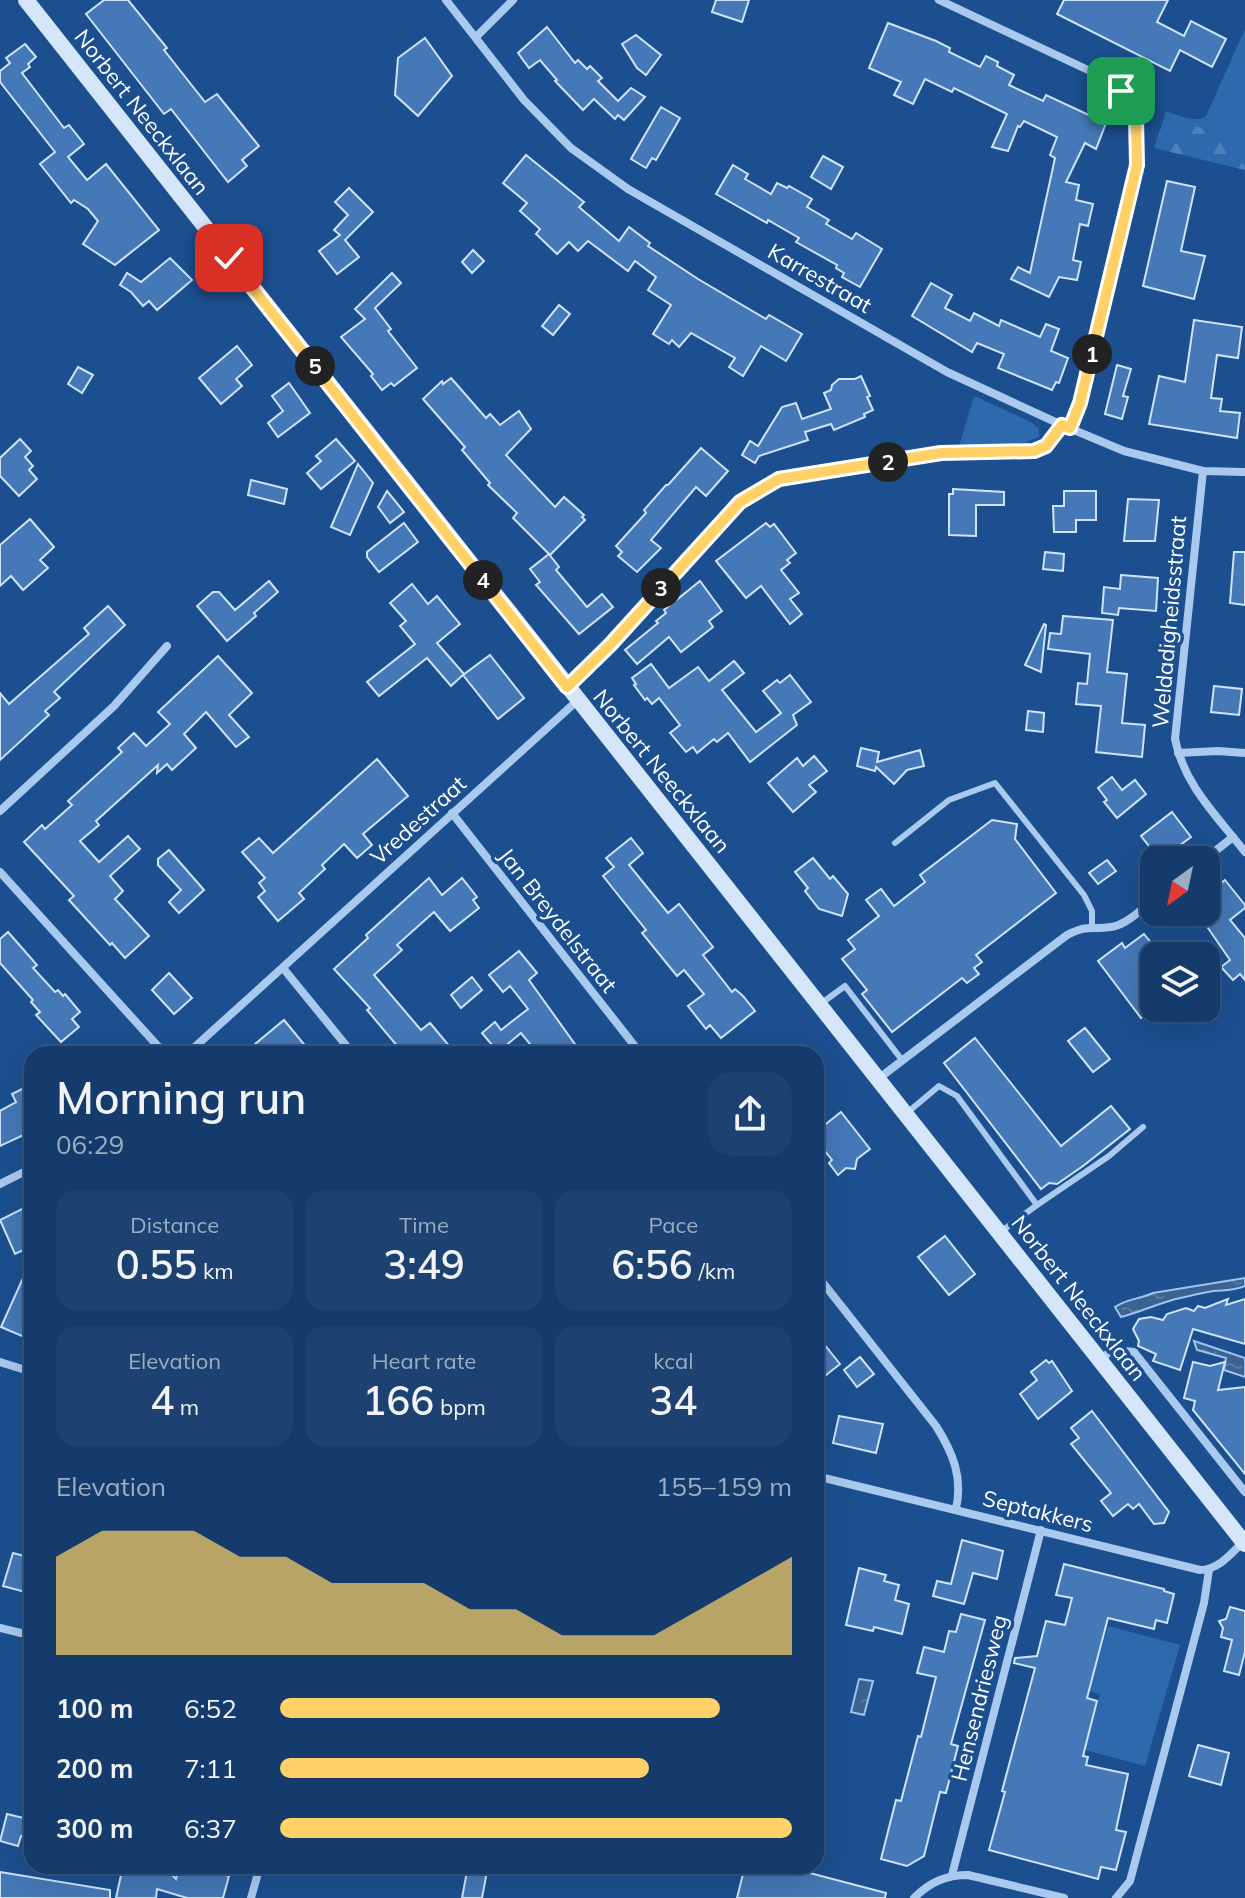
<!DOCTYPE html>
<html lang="en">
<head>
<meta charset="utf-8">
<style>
	:root { --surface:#143b6b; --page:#1d4271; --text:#f1f3f6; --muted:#9dadc1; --line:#33557e; --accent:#ffd166 }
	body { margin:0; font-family:Mulish,sans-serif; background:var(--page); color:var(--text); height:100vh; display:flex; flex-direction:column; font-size:30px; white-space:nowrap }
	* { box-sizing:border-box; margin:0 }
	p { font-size:26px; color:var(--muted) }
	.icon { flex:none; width:44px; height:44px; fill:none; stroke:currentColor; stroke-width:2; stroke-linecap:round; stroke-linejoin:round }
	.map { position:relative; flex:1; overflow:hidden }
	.side { position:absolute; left:24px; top:1046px; width:800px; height:828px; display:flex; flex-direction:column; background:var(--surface); border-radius:24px; box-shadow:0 8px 32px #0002,0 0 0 2px var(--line) }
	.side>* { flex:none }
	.needle { width:52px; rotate:213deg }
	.tools { position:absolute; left:1140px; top:846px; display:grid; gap:16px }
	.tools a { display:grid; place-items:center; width:80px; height:80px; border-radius:16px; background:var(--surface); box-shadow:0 8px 32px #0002,0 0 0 2px var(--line); font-size:40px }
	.pin { position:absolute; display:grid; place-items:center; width:68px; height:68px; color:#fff; margin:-34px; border-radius:16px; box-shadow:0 4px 12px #0006 }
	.km { position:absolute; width:40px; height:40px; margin:-20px; border-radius:50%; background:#222; color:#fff; font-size:22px; line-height:40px; text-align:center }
	.round { display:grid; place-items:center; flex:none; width:84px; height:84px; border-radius:24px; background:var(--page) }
	.head { display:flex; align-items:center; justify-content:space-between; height:136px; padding:0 32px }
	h1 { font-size:44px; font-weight:600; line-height:60px }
	.figures { display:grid; grid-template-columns:repeat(3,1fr); gap:12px; height:136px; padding:8px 32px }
	.figures div { display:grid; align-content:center; border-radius:20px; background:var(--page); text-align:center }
	.figures b { font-size:40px; font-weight:600 }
	.figures small { font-size:22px; font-weight:400 }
	.figures p { font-size:22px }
	.chart { height:224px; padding:16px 32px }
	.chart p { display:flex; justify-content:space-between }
	.chart svg { width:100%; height:144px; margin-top:8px; fill:var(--accent); opacity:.7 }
	ul { padding:0 32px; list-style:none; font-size:26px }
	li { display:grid; grid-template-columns:128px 96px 1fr; align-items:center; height:60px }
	li i { height:20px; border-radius:10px; background:var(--accent) }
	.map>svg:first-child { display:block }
</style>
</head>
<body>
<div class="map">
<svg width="1245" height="1898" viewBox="0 0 1245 1898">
	<defs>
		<pattern id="forest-firs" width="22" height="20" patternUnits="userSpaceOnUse" patternTransform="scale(2)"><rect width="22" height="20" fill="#2e69ad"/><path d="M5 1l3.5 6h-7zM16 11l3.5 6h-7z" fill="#4d80b9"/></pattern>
		<pattern id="water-ripples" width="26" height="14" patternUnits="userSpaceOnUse" patternTransform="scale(2)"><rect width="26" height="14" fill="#3c6290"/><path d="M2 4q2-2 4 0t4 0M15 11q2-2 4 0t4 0" fill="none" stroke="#597aa1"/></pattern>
	</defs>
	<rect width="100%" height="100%" fill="#1b4f8f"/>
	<!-- green -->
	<g fill="#2e69ad">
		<path d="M1245 29V139L1164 118 1166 111C1178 115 1195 124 1206 116Z"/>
		<path d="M974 396 1031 422 1039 429V437L1021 444 959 446Z"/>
		<path d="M1108 1626 1180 1645 1145 1766 1085 1750 1100 1694 1089 1691Z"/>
	</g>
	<!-- forest -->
	<path fill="url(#forest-firs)" d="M1164 118 1245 139V170L1154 148Z"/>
	<!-- water -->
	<g fill="url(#water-ripples)" stroke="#9cc4f0" stroke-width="2">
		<path d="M1245 1278V1286C1233 1291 1226 1290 1214 1291 1205 1292 1185 1297 1176 1299 1157 1304 1140 1312 1121 1317L1115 1307C1126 1299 1140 1299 1153 1293Z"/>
		<path d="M1194 1341 1245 1358V1377L1224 1370 1226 1358 1197 1350Z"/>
		<path d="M859 1679 873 1681 864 1715 851 1712Z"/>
	</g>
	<!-- building -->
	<g fill="#4478b7" stroke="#cfe3fa" stroke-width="2">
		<path d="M104 0H128L167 48 164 50 205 102 217 94 259 146 242 160 247 166 228 182 171 109 164 114 86 14Z"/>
		<path d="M716 0H749L742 22 712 12Z"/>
		<path d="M1064 0H1168L1157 22 1184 36 1191 21 1226 39 1212 67 1180 50 1170 71 1057 14Z"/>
		<path d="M888 23 936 41 950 48 949 52 980 67 986 56 998 62 997 66 1014 75 1009 85 1043 101 1046 95 1106 123 1096 149 1085 143 1066 182 1079 185 1076 200 1093 204 1088 226 1080 224 1073 260 1081 262 1077 280 1059 277 1049 297 1011 279 1018 267 1030 273 1055 158 1050 155 1057 137 1024 121 1020 127 1018 126 1008 151 992 147 1007 114 954 88 952 92 925 79 913 104 894 95 901 82 869 68Z"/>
		<path d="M547 27 575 63 578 60 587 69 590 66 602 78 598 81 618 101 631 88 645 97 624 120 618 115 615 119 594 99 583 110 555 81 557 80 540 60 529 68 518 53Z"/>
		<path d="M636 35 661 55 646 75 637 68 622 44Z"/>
		<path d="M425 38 452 76 418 116 395 95 398 58Z"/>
		<path d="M25 44 36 57 28 64 30 67 22 73 64 128 69 125 84 144 68 157 87 180 106 164 159 230 115 265 83 244 98 221 88 209 74 200 71 203 40 164 55 152 0 82V71L10 63 6 58Z"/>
		<path d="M661 107 680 118 656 160 652 158 646 168 631 159Z"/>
		<path d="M526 155 584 202 579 207 619 241 629 227 650 243 648 246 698 279 766 319 769 315 802 334 786 361 761 346 743 376 729 367 735 358 691 333 679 347 672 340 669 344 653 334 671 305 648 290 656 277 635 261 628 271 588 241 578 251 569 242 557 254 536 234 540 229 520 211 527 203 503 183Z"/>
		<path d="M823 156 843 167 831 189 811 177Z"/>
		<path d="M733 165 748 174 745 179 771 194 777 183 787 188 789 186 812 199 807 207 829 220 826 224 852 239 856 233 882 249 860 287 842 277 844 273 836 268 837 265 796 242 799 238 768 220 767 223 716 194Z"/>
		<path d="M1167 181 1195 187 1181 251 1205 256 1194 299 1143 286Z"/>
		<path d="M349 188 373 212 345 240 359 257 337 274 319 251 340 235 334 230 348 215 335 202Z"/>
		<path d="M473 250 484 261 472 273 462 262Z"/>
		<path d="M170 258 192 280 157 310 149 301 143 306 131 292 120 285 127 273 141 282Z"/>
		<path d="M392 273 401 283 375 308 391 329 388 331 417 368 394 386 391 383 382 390 371 376 373 374 341 337 365 319 355 309Z"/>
		<path d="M931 283 952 295 945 308 970 321 974 313 999 326 1001 320 1040 337 1046 324 1059 329 1051 351 1068 358 1059 383 1056 382 1052 390 998 368 1004 354 977 343 972 352 912 316Z"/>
		<path d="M559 305 570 314 553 335 542 326Z"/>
		<path d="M1194 320 1242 327 1238 358 1217 355 1211 398 1222 399 1220 411 1240 413 1237 438 1149 424 1159 376 1185 382Z"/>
		<path d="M237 346 252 365 236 379 242 386 221 404 199 378Z"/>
		<path d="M1117 365 1131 369 1123 396 1128 397 1122 419 1105 414Z"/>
		<path d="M78 367 93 375 82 393 68 384Z"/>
		<path d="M861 376 870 396 867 397 873 410 864 414 865 417 834 430 831 424 805 432 808 440 759 456 755 463 742 455 750 441 758 446 782 407 796 403 802 419 831 409 824 393 831 390 832 385 839 379H855Z"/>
		<path d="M451 378 486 418 490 414 500 425 519 411 531 429 506 455 555 507 564 497 584 515 582 517 585 520 550 555 513 518 517 513 488 485 490 483 462 450 465 447 423 399 442 381 443 384Z"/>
		<path d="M289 383 310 413 278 437 268 423 283 411 272 396Z"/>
		<path d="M20 439 31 451 25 457 33 466 29 470 37 479 19 496 0 476V458Z"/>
		<path d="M336 439 355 461 321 489 307 473 321 461 316 456Z"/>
		<path d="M701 448 728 471 706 496 696 487 651 540 661 548 637 572 618 556 622 552 616 546 646 513 644 510 666 485H668Z"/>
		<path d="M358 464 373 483 350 535 331 527Z"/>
		<path d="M251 480 287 489 284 504 248 495Z"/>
		<path d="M953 489 1004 492V505H976V536L949 535V494H953Z"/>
		<path d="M387 491 404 512 390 523 378 507Z"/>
		<path d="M1064 491H1096V520H1076V532H1054L1053 506H1064Z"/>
		<path d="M1128 499 1159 500 1155 541H1124Z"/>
		<path d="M30 519 54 547 40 560 48 568 23 590 11 576 0 586V545Z"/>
		<path d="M404 523 418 542 379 572 367 557V552Z"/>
		<path d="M766 523 770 527 774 524 796 553 787 560 790 563 781 570 799 593 790 599 802 614 790 624 761 586 746 598 716 561Z"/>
		<path d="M1045 552 1064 554 1063 571 1043 569Z"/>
		<path d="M1234 552H1245V605L1230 603Z"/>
		<path d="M549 554 559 567 556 570 587 607 602 594 613 607 579 634 536 585 540 582 530 569Z"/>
		<path d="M1121 575 1158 578 1156 611 1119 608 1118 615 1102 613 1104 587 1120 589Z"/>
		<path d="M269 581 278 592 254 613 256 616 227 641 197 606 213 592H219L235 610Z"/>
		<path d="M700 581 722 611 709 621 713 627 681 652 669 637 637 664 625 650 658 623 656 621 666 613 664 610Z"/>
		<path d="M412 584 428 604 437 596 460 624 437 643 464 674 451 686 427 658 379 696 367 682 415 644 400 626 406 621 390 603Z"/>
		<path d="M108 606 125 625 54 692 60 698 45 711 49 715 0 760V693L9 704 89 634 84 628Z"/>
		<path d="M1063 616 1113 620 1107 672 1127 674 1122 723 1145 725 1142 757 1096 752 1101 706 1076 704 1078 683 1087 684 1090 654 1048 649 1050 633 1061 634Z"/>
		<path d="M1044 624 1046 625 1041 672 1025 665Z"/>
		<path d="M490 655 524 698 498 719 463 675Z"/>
		<path d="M218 656 252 693 229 715 249 737 236 747 206 712 184 734 196 748 172 770 167 764 157 773 158 765 96 821 99 825 80 841 99 862 128 836 140 849 110 876 123 891 115 899 149 936 125 958 112 943 110 945 69 900 74 896 24 842 42 825 45 829 72 805 68 801 122 752 118 748 134 733 146 746 170 724 158 712Z"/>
		<path d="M734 661 744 673 722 690 756 732 781 713 763 691 777 680 780 683 790 675 811 702 793 715 797 725 750 762 728 733 717 742 714 739 697 753 693 747 686 752 670 733 680 725 659 698 652 704 647 698 645 700 634 685 636 684 632 678 651 664 669 688 698 667 709 681Z"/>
		<path d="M1214 686 1242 689 1239 715 1211 712Z"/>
		<path d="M1028 711 1044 713 1043 732 1026 730Z"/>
		<path d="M861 748 879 752 877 762 920 750 924 766 907 770 894 784 876 767 875 771 857 766Z"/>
		<path d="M814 756 827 771 809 785 816 792 793 812 768 783 797 758 803 766Z"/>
		<path d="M377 759 408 796 363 834 372 845 357 858 344 844 322 865 325 869 299 893 304 899 278 921 258 897 265 891 259 883 265 878 242 852 259 838 273 853Z"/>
		<path d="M1112 777 1122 790 1135 780 1146 794 1117 818 1104 802 1107 800 1098 788Z"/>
		<path d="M1172 812 1191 837 1160 860 1141 836Z"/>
		<path d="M992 820 1017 824 1015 839 1056 893 976 955 982 962 974 968 979 974 967 983 962 978 892 1032 862 994 867 990 842 959 855 949 848 940 879 916 866 900 881 889 894 906 925 882 920 875Z"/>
		<path d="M631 838 643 853 629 865 668 913 679 904 713 947 703 955 732 992 735 989 743 996 755 1011 721 1038 710 1025 706 1029 688 1006 704 994 684 970 677 976 642 933 646 930 603 876 614 867 606 858Z"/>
		<path d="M169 850 204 890 179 913 169 902 181 890 158 865V859Z"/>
		<path d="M813 858 830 879 833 876 848 894 842 916 819 909 805 891 808 888 795 872Z"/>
		<path d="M1107 860 1116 871 1098 884 1089 873Z"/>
		<path d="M429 878 442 895 462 878 477 897 473 900 479 908 450 931 434 912 397 945 402 950 374 975 421 1030 430 1023 456 1054H404L367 1010 370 1008 334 969 368 938 366 935Z"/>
		<path d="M1225 880 1245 905V908L1230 920 1245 938V980L1240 974 1233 980 1221 967 1230 960 1197 912H1206V895Z"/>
		<path d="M8 932 37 965 33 968 55 992 58 990 63 996 65 994 80 1012 72 1019 79 1027 61 1042 36 1015 40 1012 31 1002 33 1000 0 963V939Z"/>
		<path d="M1144 934 1160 954 1154 956V959L1143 969 1154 983V1007L1141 1018 1098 961 1122 943 1125 948Z"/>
		<path d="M519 951 537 973 529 980 582 1054H538L521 1033 498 1052 482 1033 495 1022 501 1030 528 1009 510 986 503 992 489 975Z"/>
		<path d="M169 973 192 998 174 1014 152 990Z"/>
		<path d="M472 977 482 990 461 1008 451 995Z"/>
		<path d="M284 1020 312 1054H243Z"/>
		<path d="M1085 1028 1110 1059 1093 1072 1068 1041Z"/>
		<path d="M975 1038 1061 1146 1111 1106 1130 1129 1083 1166 1057 1184 1049 1183 1041 1189 944 1063Z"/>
		<path d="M32 1084V1131L0 1146V1111L16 1102 12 1094Z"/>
		<path d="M841 1112 870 1149 857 1159 855 1169 846 1168 838 1175 829 1163 832 1160 816 1140V1132Z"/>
		<path d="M28 1206 32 1214V1246L15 1254 0 1220Z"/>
		<path d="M945 1236 975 1274 949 1295 918 1257Z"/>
		<path d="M32 1258V1332L29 1339 1 1327Z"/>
		<path d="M1228 1299 1226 1305 1245 1299V1344L1193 1329 1180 1370 1153 1361 1156 1354 1138 1346 1139 1341 1133 1329 1139 1319 1151 1317 1163 1320 1167 1314 1186 1308 1194 1311 1198 1306 1205 1308Z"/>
		<path d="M816 1334 840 1364 816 1383Z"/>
		<path d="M860 1357 874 1374 857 1387 844 1370Z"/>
		<path d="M1046 1360 1049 1363 1052 1361 1072 1391 1038 1419 1020 1394 1037 1380 1031 1372Z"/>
		<path d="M1193 1362 1210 1366 1225 1362 1218 1390 1245 1387V1474L1193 1410 1195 1401 1184 1398Z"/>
		<path d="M1092 1411 1169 1512 1164 1523 1154 1524 1139 1504 1133 1509 1128 1504 1113 1516 1101 1501 1111 1493 1071 1444 1079 1438 1071 1428Z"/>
		<path d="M839 1416 883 1424 876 1453 833 1443Z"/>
		<path d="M962 1540 1003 1551 997 1579 973 1573 964 1604 933 1596 937 1581 951 1584Z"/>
		<path d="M13 1553 32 1558V1584L29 1593 3 1586Z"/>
		<path d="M1064 1564 1164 1589V1591L1174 1594 1167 1623 1156 1620 1154 1629 1108 1618 1087 1698 1097 1701 1083 1756 1088 1757 1086 1765 1128 1774 1116 1830 1126 1832 1116 1870 1101 1867 1098 1879 989 1850 1005 1792 1002 1791 1035 1668 1014 1663 1015 1658 1037 1656 1046 1621 1065 1625 1072 1598 1056 1595Z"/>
		<path d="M859 1568 886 1575 884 1581 899 1585 895 1600 909 1604 902 1634 874 1627 873 1631 846 1625Z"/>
		<path d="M1230 1607 1245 1611V1652L1239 1675 1224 1671 1232 1640 1221 1637 1223 1628 1219 1621 1226 1619Z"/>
		<path d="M961 1614 985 1620 951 1744 958 1746 946 1793 940 1792 924 1856 907 1866 881 1859 896 1800 901 1801 918 1736 921 1737 936 1677 917 1673 924 1647 944 1652 949 1631 956 1632Z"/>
		<path d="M1198 1745 1229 1753 1221 1785 1189 1776Z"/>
		<path d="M7 1814 32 1820V1837L21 1836 18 1846 0 1841Z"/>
		<path d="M123 1866 160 1870 165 1867 176 1879 180 1866H193L229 1876 223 1898H187L157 1889 156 1898H116Z"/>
		<path d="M468 1866H488L482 1898H462Z"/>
		<path d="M745 1866H783L886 1893 885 1898H737Z"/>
		<path d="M0 1872 110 1890V1898H0Z"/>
	</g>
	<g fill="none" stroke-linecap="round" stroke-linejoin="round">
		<!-- lane -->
		<g stroke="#a9c9ee" stroke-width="6">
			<path d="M895 843 949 800 995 783 1084 895 1092 911V926"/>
			<path d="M819 1005 845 986 902 1060"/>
			<path d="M908 1112 939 1086 957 1096 1037 1205 1002 1231"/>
			<path d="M1037 1205 1109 1156 1143 1127"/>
		</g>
		<!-- street -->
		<g stroke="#a9c9ee" stroke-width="8">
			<path d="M446 0 524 100 571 148 628 189 947 372 1062 425 1124 451 1203 471 1245 472"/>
			<path d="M939 0 1105 78C1138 103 1139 126 1137 165L1080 403 1070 428"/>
			<path d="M476 37 513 0"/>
			<path d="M1203 471 1175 739C1184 785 1217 816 1245 852"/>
			<path d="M567 687 610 645 740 502 779 479 941 453 1034 451 1046 446 1062 425"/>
			<path d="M1178 753 1218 751 1245 753"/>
			<path d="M0 811 114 706 167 646"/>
			<path d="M452 813 641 1054"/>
			<path d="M1204 860 1233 837"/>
			<path d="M0 872 165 1054"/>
			<path d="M283 968 353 1054"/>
			<path d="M187 1054 578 700"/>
			<path d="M878 1079 1067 935C1089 924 1090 930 1111 927 1126 925 1142 909 1154 899"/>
			<path d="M0 1184 32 1168"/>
			<path d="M816 1274 936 1426C953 1453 963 1477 956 1509"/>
			<path d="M1100 1359 1113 1350 1134 1352 1245 1492"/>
			<path d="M0 1362 32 1372"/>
			<path d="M816 1476 1200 1570C1218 1570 1231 1554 1243 1542"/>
			<path d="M0 1628 21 1633"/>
			<path d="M952 1875 1041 1530"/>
			<path d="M251 1898 260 1866"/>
			<path d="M914 1898C930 1882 946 1875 968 1875L1064 1898"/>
			<path d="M1116 1898 1130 1881 1204 1603 1209 1570"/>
		</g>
		<!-- secondary -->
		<path stroke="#d6e6fa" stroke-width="16" d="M26 0 1245 1544"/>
	</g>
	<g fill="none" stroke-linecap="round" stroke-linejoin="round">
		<defs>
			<path id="route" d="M229 258 567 687 610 645 740 502 779 479 941 453 1034 451 1046 446 1062 425 1070 428 1080 403 1137 165 1136 118 1121 91"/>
		</defs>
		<!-- route casing -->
		<use href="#route" stroke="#fff" stroke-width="16"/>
		<!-- route -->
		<use href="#route" stroke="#ffd166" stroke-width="10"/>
	</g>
	<g text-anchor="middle" stroke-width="7" stroke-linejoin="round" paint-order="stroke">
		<!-- street labels -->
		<g font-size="22" fill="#fff" stroke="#1b4f8f">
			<text transform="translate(142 112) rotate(52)" y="8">Norbert Neeckxlaan</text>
			<text transform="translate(820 278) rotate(30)" y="8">Karrestraat</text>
			<text transform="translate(1169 622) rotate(-85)" y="8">Weldadigheidsstraat</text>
			<text transform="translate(662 771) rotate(51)" y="8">Norbert Neeckxlaan</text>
			<text transform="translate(418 820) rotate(-42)" y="8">Vredestraat</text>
			<text transform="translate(558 920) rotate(52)" y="8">Jan Breydelstraat</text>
			<text transform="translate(1079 1298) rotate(52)" y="8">Norbert Neeckxlaan</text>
			<text transform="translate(1038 1511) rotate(14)" y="8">Septakkers</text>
			<text transform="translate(979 1698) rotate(-76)" y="8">Hensendriesweg</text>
		</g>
	</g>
</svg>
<div class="tools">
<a><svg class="needle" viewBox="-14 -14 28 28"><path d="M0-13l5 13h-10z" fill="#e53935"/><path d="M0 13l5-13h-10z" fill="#9dadc1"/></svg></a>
<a><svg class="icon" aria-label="layers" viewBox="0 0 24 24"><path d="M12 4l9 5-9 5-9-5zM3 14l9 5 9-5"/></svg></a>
</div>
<div class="pin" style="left:1121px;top:91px;background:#1e9e55"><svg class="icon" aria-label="arrive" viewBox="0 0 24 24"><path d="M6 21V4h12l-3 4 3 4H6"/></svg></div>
<div class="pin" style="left:229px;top:258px;background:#d93025"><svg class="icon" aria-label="check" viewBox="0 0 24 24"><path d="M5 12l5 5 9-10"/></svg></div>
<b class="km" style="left:1092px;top:354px">1</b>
<b class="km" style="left:888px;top:462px">2</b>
<b class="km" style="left:661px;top:588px">3</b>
<b class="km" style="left:483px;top:580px">4</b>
<b class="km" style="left:315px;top:366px">5</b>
<section class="side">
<div class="head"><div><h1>Morning run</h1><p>06:29</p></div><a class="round"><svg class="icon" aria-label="share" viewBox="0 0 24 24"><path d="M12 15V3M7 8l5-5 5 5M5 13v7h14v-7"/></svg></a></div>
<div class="figures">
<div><p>Distance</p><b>0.55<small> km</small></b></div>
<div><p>Time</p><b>3:49</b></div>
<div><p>Pace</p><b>6:56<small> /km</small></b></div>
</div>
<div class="figures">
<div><p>Elevation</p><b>4<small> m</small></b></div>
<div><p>Heart rate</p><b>166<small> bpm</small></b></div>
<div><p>kcal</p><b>34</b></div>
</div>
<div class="chart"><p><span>Elevation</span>155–159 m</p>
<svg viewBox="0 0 160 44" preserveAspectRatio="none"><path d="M0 44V14L10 6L20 6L30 6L40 14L50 14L60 22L70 22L80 22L90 30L100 30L110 38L120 38L130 38L140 30L150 22L160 14V44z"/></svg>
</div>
<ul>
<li><b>100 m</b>6:52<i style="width:86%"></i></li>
<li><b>200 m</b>7:11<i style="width:72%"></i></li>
<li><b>300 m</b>6:37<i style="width:100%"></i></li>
</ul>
</section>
</div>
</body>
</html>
